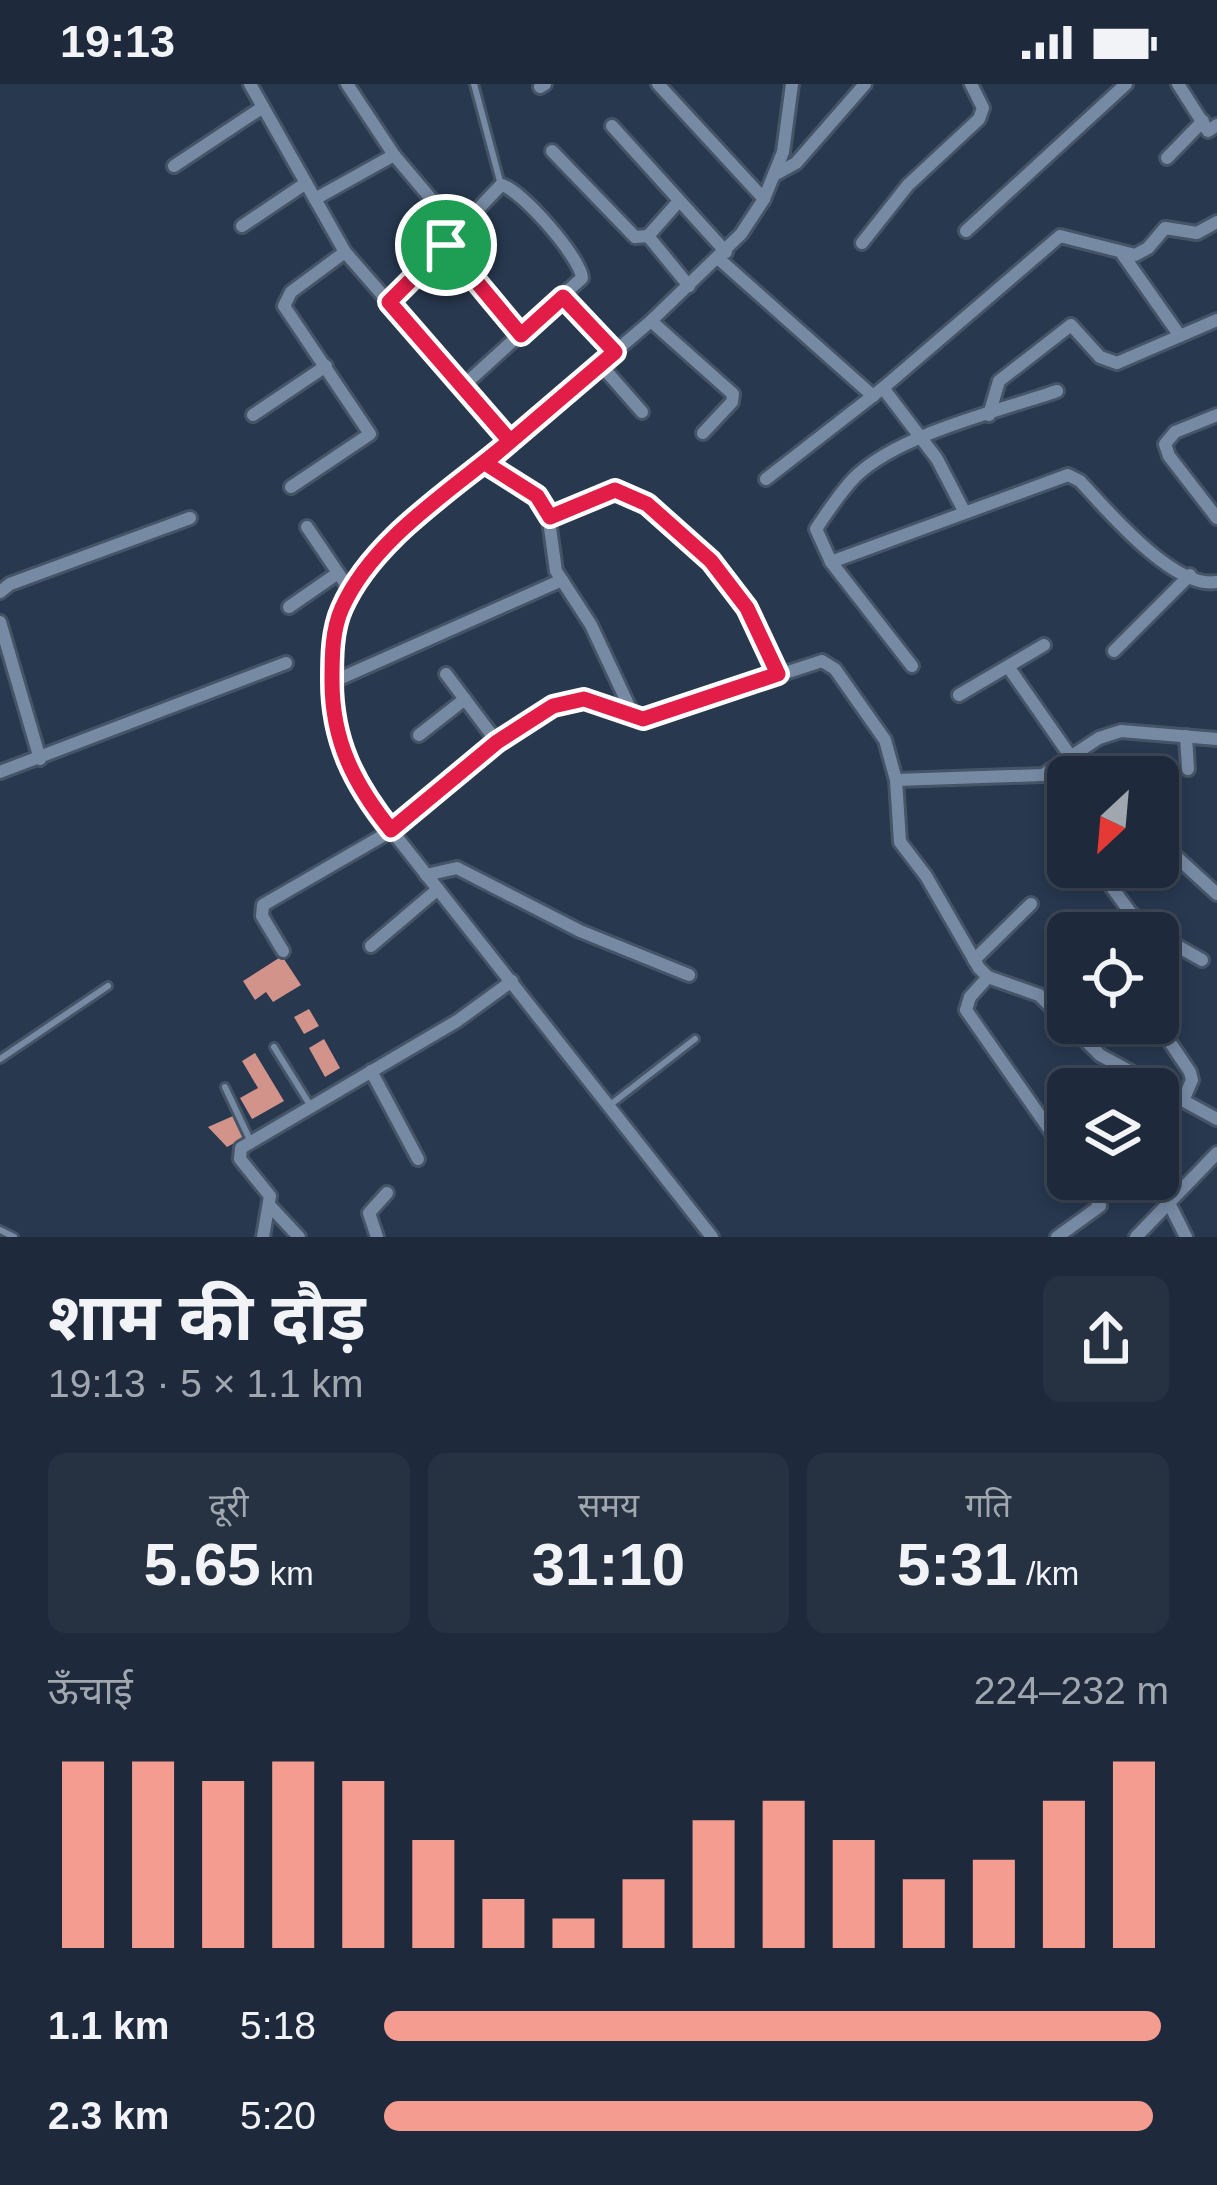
<!DOCTYPE html>
<html lang="hi">
<head>
<meta charset="utf-8">
<style>
	:root { --surface:#1e2a3b; --page:#263242; --text:#f1f3f6; --muted:#a1a7af; --line:#3c4655; --accent:#f59c91 }
	body { margin:0; font-family:Helvetica,"Noto Sans Devanagari",sans-serif; background:var(--page); color:var(--text); height:100vh; display:flex; flex-direction:column; font-size:45px; white-space:nowrap }
	* { box-sizing:border-box; margin:0 }
	p { font-size:39px; color:var(--muted) }
	.icon { flex:none; width:66px; height:66px; fill:none; stroke:currentColor; stroke-width:2; stroke-linecap:round; stroke-linejoin:round }
	.map { position:relative; height:1153px; overflow:hidden }
	.drawer { display:flex; flex-direction:column; background:var(--surface); flex:1 }
	.drawer>* { flex:none }
	.needle { width:78px; rotate:206deg }
	.tools { position:absolute; left:1047px; top:672px; display:grid; gap:24px }
	.tools a { display:grid; place-items:center; width:132px; height:132px; border-radius:18px; background:var(--surface); box-shadow:0 6px 18px #0003,0 0 0 3px var(--line); font-size:60px }
	.pin { position:absolute; display:grid; place-items:center; width:102px; height:102px; color:#fff; margin:-51px; border:6px solid #fff; border-radius:50%; box-shadow:0 3px 12px #0007 }
	.round { display:grid; place-items:center; flex:none; width:126px; height:126px; border-radius:18px; background:var(--page) }
	.headline { display:flex; align-items:center; justify-content:space-between; height:204px; padding:0 48px }
	h1 { font-size:66px; font-weight:700; line-height:90px }
	.figures { display:grid; grid-template-columns:repeat(3,1fr); gap:18px; height:204px; padding:12px 48px }
	.figures div { display:grid; align-content:center; border-radius:18px; background:var(--page); text-align:center }
	.figures b { font-size:60px; font-weight:700 }
	.figures small { font-size:33px; font-weight:400 }
	.figures p { font-size:33px }
	.chart { height:336px; padding:24px 48px }
	.chart p { display:flex; justify-content:space-between }
	.chart svg { width:100%; height:216px; margin-top:12px; stroke:var(--accent); stroke-width:6 }
	ul { padding:0 48px; list-style:none; font-size:39px }
	li { display:grid; grid-template-columns:192px 144px 1fr; align-items:center; height:90px }
	li i { height:30px; border-radius:15px; background:var(--accent) }
	.status { display:flex; justify-content:space-between; align-items:center; height:84px; padding:0 60px; background:var(--surface); direction:ltr }
	.status svg { height:33px; fill:currentColor }
	.map>svg:first-child { display:block }
</style>
</head>
<body>
<div class="status"><b>19:13</b><svg viewBox="0 0 49 12"><path d="M0 12V9h3v3zM5 12V6h3v6zM10 12V3h3v9zM15 12V0h3v12zM26 1h20v11H26zM47 4h2v5h-2z"/></svg></div>
<div class="map">
<svg width="1217" height="1153" viewBox="0 0 1217 1153">
	<rect width="100%" height="100%" fill="#28384f"/>
	<!-- building -->
	<g fill="#d1938a">
		<path d="M282 872 301 901 273 918 266 908 255 916 243 897Z"/>
		<path d="M309 925 319 942 304 950 294 933Z"/>
		<path d="M324 955 340 984 325 993 309 964Z"/>
		<path d="M255 969 284 1017 252 1035 240 1014 258 1004 242 977Z"/>
		<path d="M233 1032 245 1053 227 1063 208 1043Z"/>
	</g>
	<g fill="none" stroke-linecap="round" stroke-linejoin="round">
		<defs>
			<g id="lane">
				<path d="M474 0 501 101"/>
				<path d="M274 963 310 1021"/>
				<path d="M0 975 108 902"/>
				<path d="M225 1003 250 1056"/>
				<path d="M610 1021 695 955"/>
				<path d="M0 1146 14 1153"/>
			</g>
			<g id="street">
				<path d="M250 0 345 168 510 357"/>
				<path d="M347 0 394 71 459 148"/>
				<path d="M658 0 764 115"/>
				<path d="M1178 0 1208 47 1217 41"/>
				<path d="M540 3 545 0"/>
				<path d="M612 42 726 168"/>
				<path d="M552 67 635 153 648 152 679 117"/>
				<path d="M1167 74 1203 37"/>
				<path d="M174 82 263 23"/>
				<path d="M774 91 796 79 865 0"/>
				<path d="M315 115 394 71"/>
				<path d="M242 142 306 99"/>
				<path d="M966 147 1126 0"/>
				<path d="M648 152 689 202"/>
				<path d="M862 159 908 101 979 35 983 24 971 0"/>
				<path d="M446 161 521 251"/>
				<path d="M1123 171 1180 252"/>
				<path d="M719 175 873 312"/>
				<path d="M563 213 615 268"/>
				<path d="M390 218 501 101C520 104 581 174 582 194L462 303"/>
				<path d="M651 237 733 310 732 318 703 349"/>
				<path d="M600 280 642 328"/>
				<path d="M883 304 937 375 964 427"/>
				<path d="M253 331 326 282"/>
				<path d="M989 331 999 297 1071 241 1100 273 1117 279 1217 236"/>
				<path d="M1217 331 1175 348 1165 360 1169 372 1217 434"/>
				<path d="M485 378 547 422 556 487 591 541 635 635"/>
				<path d="M766 395 883 304 1060 152 1135 171 1148 164 1165 144 1197 149 1217 138"/>
				<path d="M291 403 370 350 284 222 291 208 345 168"/>
				<path d="M551 433 615 406 647 420 728 495 778 590"/>
				<path d="M307 443 351 508"/>
				<path d="M831 478 1068 391 1080 397C1107 426 1174 506 1217 498"/>
				<path d="M0 508 10 500 190 434"/>
				<path d="M289 523 338 489"/>
				<path d="M0 538 40 675"/>
				<path d="M1114 567 1190 491"/>
				<path d="M912 582 831 478 816 445C828 427 841 407 856 392 900 350 999 327 1057 307"/>
				<path d="M1009 584 1071 673"/>
				<path d="M446 590 497 658"/>
				<path d="M332 598 562 496"/>
				<path d="M959 611 1044 561"/>
				<path d="M419 651 465 615"/>
				<path d="M1186 652 1188 685"/>
				<path d="M0 688 286 579"/>
				<path d="M896 696 1043 691 1099 654 1121 647 1217 655"/>
				<path d="M1158 756 1217 810"/>
				<path d="M1103 783 1102 790 1130 828 1154 849"/>
				<path d="M426 791 457 784 580 847 689 891"/>
				<path d="M1158 851 1202 876"/>
				<path d="M371 862 438 805"/>
				<path d="M283 867 262 832 263 821 391 747 497 658 553 622 584 615 643 635 822 577 835 585 885 656 896 696 900 758 926 792 979 884 988 893 1039 911 1100 971 1217 1035"/>
				<path d="M974 876 1031 820"/>
				<path d="M988 893 970 913 966 926 1068 1072"/>
				<path d="M1157 939 1190 988 1192 996 1183 1017"/>
				<path d="M371 987 418 1075"/>
				<path d="M1170 1121 1186 1153"/>
				<path d="M270 1122 299 1153"/>
				<path d="M263 1153 270 1112 240 1075 241 1064 457 937 512 897"/>
				<path d="M377 1153 369 1129 387 1109"/>
				<path d="M712 1153 366 714 338 657 332 612 337 540 351 508 383 465 651 237 741 150 764 115 783 68 792 0"/>
				<path d="M1057 1153 1100 1122 1085 1095"/>
				<path d="M1136 1153 1217 1069"/>
			</g>
		</defs>
		<!-- lane casing -->
		<use href="#lane" stroke="#465467" stroke-width="12"/>
		<!-- street casing -->
		<use href="#street" stroke="#465467" stroke-width="18"/>
		<!-- lane -->
		<use href="#lane" stroke="#778aa4" stroke-width="6"/>
		<!-- street -->
		<use href="#street" stroke="#778aa4" stroke-width="12"/>
	</g>
	<g fill="none" stroke-linecap="round" stroke-linejoin="round">
		<defs>
			<path id="route" d="M446 161 389 218 510 357C454 405 373 454 342 524 332 546 332 573 332 597 332 657 354 700 391 746L497 658 553 622 584 615 643 635 778 590 747 524 711 477 647 420 615 406 550 433 537 412 485 379 615 268 563 213 521 251 446 161"/>
		</defs>
		<!-- route casing -->
		<use href="#route" stroke="#fff" stroke-width="24"/>
		<!-- route -->
		<use href="#route" stroke="#e11d48" stroke-width="15"/>
	</g>
</svg>
<div class="tools">
<a><svg class="needle" viewBox="-14 -14 28 28"><path d="M0-13l5 13h-10z" fill="#e53935"/><path d="M0 13l5-13h-10z" fill="#a1a7af"/></svg></a>
<a><svg class="icon" aria-label="locate" viewBox="0 0 24 24"><circle cx="12" cy="12" r="6"/><path d="M12 2v4M12 18v4M2 12h4M18 12h4"/></svg></a>
<a><svg class="icon" aria-label="layers" viewBox="0 0 24 24"><path d="M12 4l9 5-9 5-9-5zM3 14l9 5 9-5"/></svg></a>
</div>
<div class="pin" style="left:446px;top:161px;background:#1e9e55"><svg class="icon" aria-label="arrive" viewBox="0 0 24 24"><path d="M6 21V4h12l-3 4 3 4H6"/></svg></div>
</div>
<section class="drawer">
<div class="headline"><div><h1>शाम की दौड़</h1><p>19:13 · 5 × 1.1 km</p></div><a class="round"><svg class="icon" aria-label="share" viewBox="0 0 24 24"><path d="M12 15V3M7 8l5-5 5 5M5 13v7h14v-7"/></svg></a></div>
<div class="figures">
<div><p>दूरी</p><b>5.65<small> km</small></b></div>
<div><p>समय</p><b>31:10</b></div>
<div><p>गति</p><b>5:31<small> /km</small></b></div>
</div>
<div class="chart"><p><span>ऊँचाई</span>224–232 m</p>
<svg viewBox="0 0 160 44" preserveAspectRatio="none"><path d="M5 44V6M15 44V6M25 44V10M35 44V6M45 44V10M55 44V22M65 44V34M75 44V38M85 44V30M95 44V18M105 44V14M115 44V22M125 44V30M135 44V26M145 44V14M155 44V6"/></svg>
</div>
<ul>
<li><b>1.1 km</b>5:18<i style="width:99%"></i></li>
<li><b>2.3 km</b>5:20<i style="width:98%"></i></li>
</ul>
</section>
</body>
</html>
